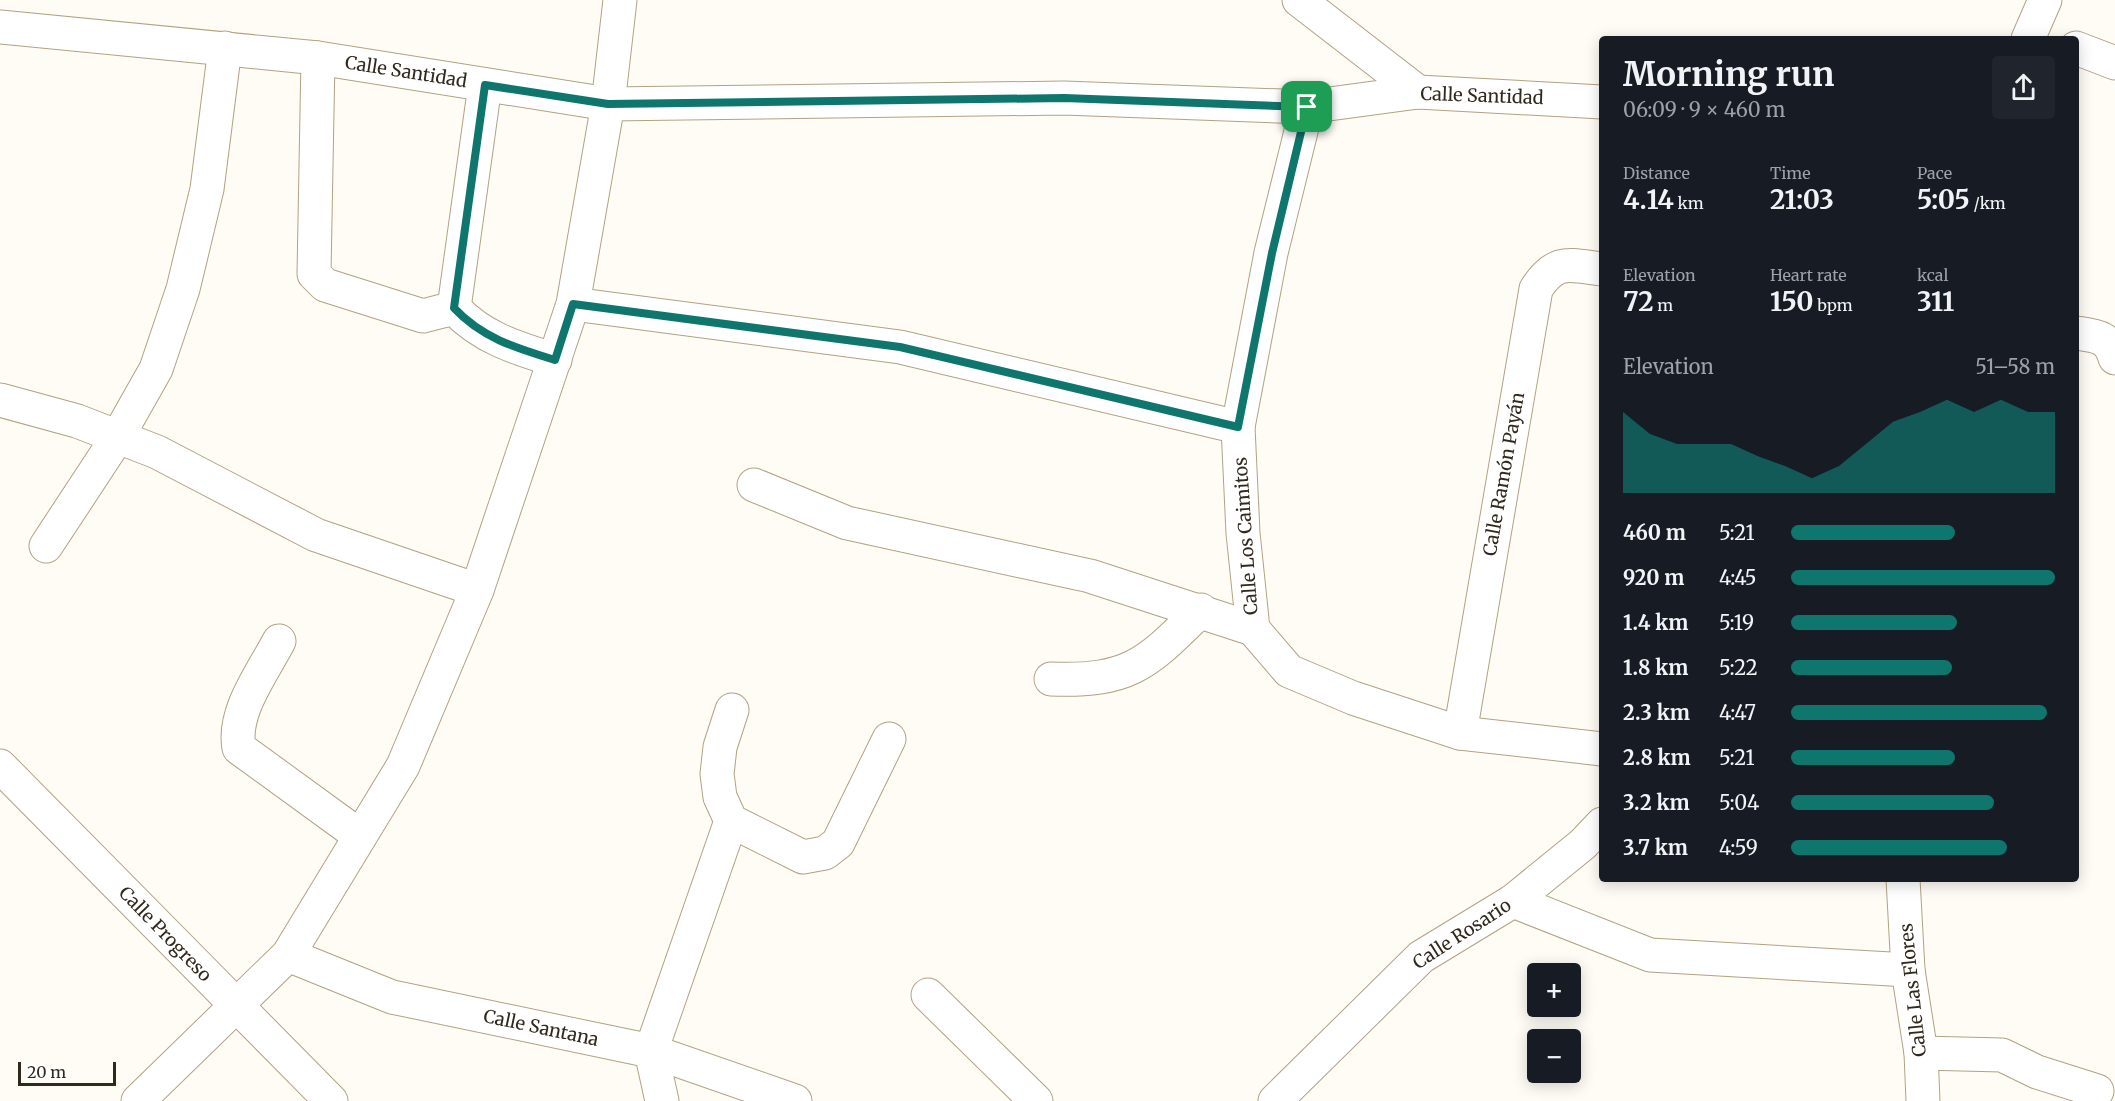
<!DOCTYPE html>
<html lang="en">
<head>
<meta charset="utf-8">
<style>
	:root { --surface:#171b24; --page:#20242c; --text:#f1f3f6; --muted:#9ea1a6; --accent:#0f766e }
	body { margin:0; font-family:Merriweather,serif; background:var(--page); color:var(--text); height:100vh; display:flex; flex-direction:column; font-size:22px; white-space:nowrap }
	* { box-sizing:border-box; margin:0 }
	p { font-size:20px; color:var(--muted) }
	.icon { flex:none; width:33px; height:33px; fill:none; stroke:currentColor; stroke-width:2; stroke-linecap:round; stroke-linejoin:round }
	.map { position:relative; flex:1; overflow:hidden }
	.sheet { position:absolute; left:1599px; top:36px; width:480px; height:846px; display:flex; flex-direction:column; background:var(--surface); border-radius:6px; box-shadow:0 3px 15px #0003 }
	.sheet>* { flex:none }
	.controls { position:absolute; left:1527px; top:963px; display:grid; gap:12px }
	.controls a { display:grid; place-items:center; width:54px; height:54px; border-radius:6px; background:var(--surface); box-shadow:0 3px 15px #0003; font-size:30px }
	.scale { position:absolute; left:18px; bottom:15px; width:98px; box-sizing:border-box; padding-left:6px; border:3px solid #30291d; border-top:0; font-size:16px; line-height:21px; white-space:nowrap; color:#30291d; -webkit-text-stroke:4px #fff; paint-order:stroke }
	.pin { position:absolute; display:grid; place-items:center; width:51px; height:51px; color:#fff; margin:-26px; border-radius:12px; box-shadow:0 3px 9px #0006 }
	.round { display:grid; place-items:center; flex:none; width:63px; height:63px; border-radius:6px; background:var(--page) }
	.headline { display:flex; align-items:center; justify-content:space-between; height:102px; padding:0 24px }
	h1 { font-size:33px; font-weight:700; line-height:45px }
	.metrics { display:grid; grid-template-columns:repeat(3,1fr); gap:9px; height:102px; padding:6px 24px }
	.metrics div { display:grid; align-content:center }
	.metrics b { font-size:26px; font-weight:700 }
	.metrics small { font-size:16px; font-weight:400 }
	.metrics p { font-size:16px }
	.chart { height:168px; padding:12px 24px }
	.chart p { display:flex; justify-content:space-between }
	.chart svg { width:100%; height:108px; margin-top:6px; fill:var(--accent); opacity:.7 }
	ul { padding:0 24px; list-style:none; font-size:20px }
	li { display:grid; grid-template-columns:96px 72px 1fr; align-items:center; height:45px }
	li i { height:15px; border-radius:8px; background:var(--accent) }
	.map>svg:first-child { display:block }
</style>
</head>
<body>
<div class="map">
<svg width="2115" height="1101" viewBox="0 0 2115 1101">
	<rect width="100%" height="100%" fill="#fffbf5"/>
	<g fill="none" stroke-linecap="round" stroke-linejoin="round">
		<defs>
			<g id="minor">
				<path d="M1299 0 1418 92"/>
				<path d="M0 27 318 58 608 104 1064 98 1307 107 1418 92 1602 102"/>
				<path d="M2028 39 2045 0"/>
				<path d="M2076 48 2115 63"/>
				<path d="M318 58 314 274 325 285 423 316 454 308"/>
				<path d="M1307 107 1271 253 1238 427 1243 533 1253 629 1289 671 1353 698 1460 733 1602 749"/>
				<path d="M573 304 900 347 1238 427"/>
				<path d="M454 308 485 85"/>
				<path d="M454 308C482 338 516 348 555 360"/>
				<path d="M2076 333C2096 336 2109 336 2115 358"/>
				<path d="M0 400 77 421 157 452 316 535 477 590"/>
				<path d="M754 485 847 523 1090 576 1253 629"/>
				<path d="M46 546 117 438 156 369 183 289 207 189 225 48"/>
				<path d="M279 641C263 672 232 712 239 748L360 836"/>
				<path d="M1051 679C1131 682 1147 663 1201 610"/>
				<path d="M732 710 720 747 717 774 720 797 731 821 803 857 825 853 838 843 889 739"/>
				<path d="M1460 733 1536 289C1556 258 1569 265 1602 269"/>
				<path d="M0 766 331 1101"/>
				<path d="M1903 879 1908 970 1921 1053 1923 1101"/>
				<path d="M1513 901 1650 955 1908 970"/>
				<path d="M288 955 392 997 651 1051 795 1101"/>
				<path d="M928 995 1036 1101"/>
				<path d="M1921 1053 2002 1055 2037 1072 2097 1091"/>
				<path d="M138 1101 288 955 403 766 477 590 573 304 608 104 620 0"/>
				<path d="M662 1101 651 1051 731 821"/>
				<path d="M1275 1101 1421 957 1513 901 1583 844 1602 824"/>
			</g>
		</defs>
		<!-- minor casing -->
		<use href="#minor" stroke="#b2a283" stroke-width="35"/>
		<!-- minor -->
		<use href="#minor" stroke="#fff" stroke-width="33"/>
	</g>
	<g fill="none" stroke-linecap="round" stroke-linejoin="round">
		<defs>
			<path id="route" d="M485 85 608 104 1064 98 1307 107 1272 253 1238 427 900 347 573 304 555 360C516 348 482 338 454 308Z"/>
		</defs>
		<!-- route casing -->
		<use href="#route" stroke="#fff" stroke-width="12"/>
		<!-- route -->
		<use href="#route" stroke="#0f766e" stroke-width="8"/>
	</g>
	<g text-anchor="middle" stroke-width="4.5" stroke-linejoin="round" paint-order="stroke">
		<!-- street labels -->
		<g font-size="18" fill="#30291d" stroke="#fff">
			<text transform="translate(406 72) rotate(9)" y="6">Calle Santidad</text>
			<text transform="translate(1482 96) rotate(2)" y="6">Calle Santidad</text>
			<text transform="translate(1504 474) rotate(-80)" y="6">Calle Ramón Payán</text>
			<text transform="translate(1246 536) rotate(-94)" y="6">Calle Los Caimitos</text>
			<text transform="translate(165 934) rotate(46)" y="6">Calle Progreso</text>
			<text transform="translate(1462 934) rotate(-33)" y="6">Calle Rosario</text>
			<text transform="translate(1913 990) rotate(-96)" y="6">Calle Las Flores</text>
			<text transform="translate(541 1028) rotate(12)" y="6">Calle Santana</text>
		</g>
	</g>
</svg>
<div class="controls">
<a>+</a>
<a>−</a>
</div>
<div class="scale">20 m</div>
<div class="pin" style="left:1307px;top:107px;background:#1e9e55"><svg class="icon" aria-label="arrive" viewBox="0 0 24 24"><path d="M6 21V4h12l-3 4 3 4H6"/></svg></div>
<section class="sheet">
<div class="headline"><div><h1>Morning run</h1><p>06:09 · 9 × 460 m</p></div><a class="round"><svg class="icon" aria-label="share" viewBox="0 0 24 24"><path d="M12 15V3M7 8l5-5 5 5M5 13v7h14v-7"/></svg></a></div>
<div class="metrics">
<div><p>Distance</p><b>4.14<small> km</small></b></div>
<div><p>Time</p><b>21:03</b></div>
<div><p>Pace</p><b>5:05<small> /km</small></b></div>
</div>
<div class="metrics">
<div><p>Elevation</p><b>72<small> m</small></b></div>
<div><p>Heart rate</p><b>150<small> bpm</small></b></div>
<div><p>kcal</p><b>311</b></div>
</div>
<div class="chart"><p><span>Elevation</span>51–58 m</p>
<svg viewBox="0 0 160 44" preserveAspectRatio="none"><path d="M0 44V11L10 20L20 24L30 24L40 24L50 29L60 33L70 38L80 33L90 24L100 15L110 11L120 6L130 11L140 6L150 11L160 11V44z"/></svg>
</div>
<ul>
<li><b>460 m</b>5:21<i style="width:62%"></i></li>
<li><b>920 m</b>4:45<i style="width:100%"></i></li>
<li><b>1.4 km</b>5:19<i style="width:63%"></i></li>
<li><b>1.8 km</b>5:22<i style="width:61%"></i></li>
<li><b>2.3 km</b>4:47<i style="width:97%"></i></li>
<li><b>2.8 km</b>5:21<i style="width:62%"></i></li>
<li><b>3.2 km</b>5:04<i style="width:77%"></i></li>
<li><b>3.7 km</b>4:59<i style="width:82%"></i></li>
</ul>
</section>
</div>
</body>
</html>
